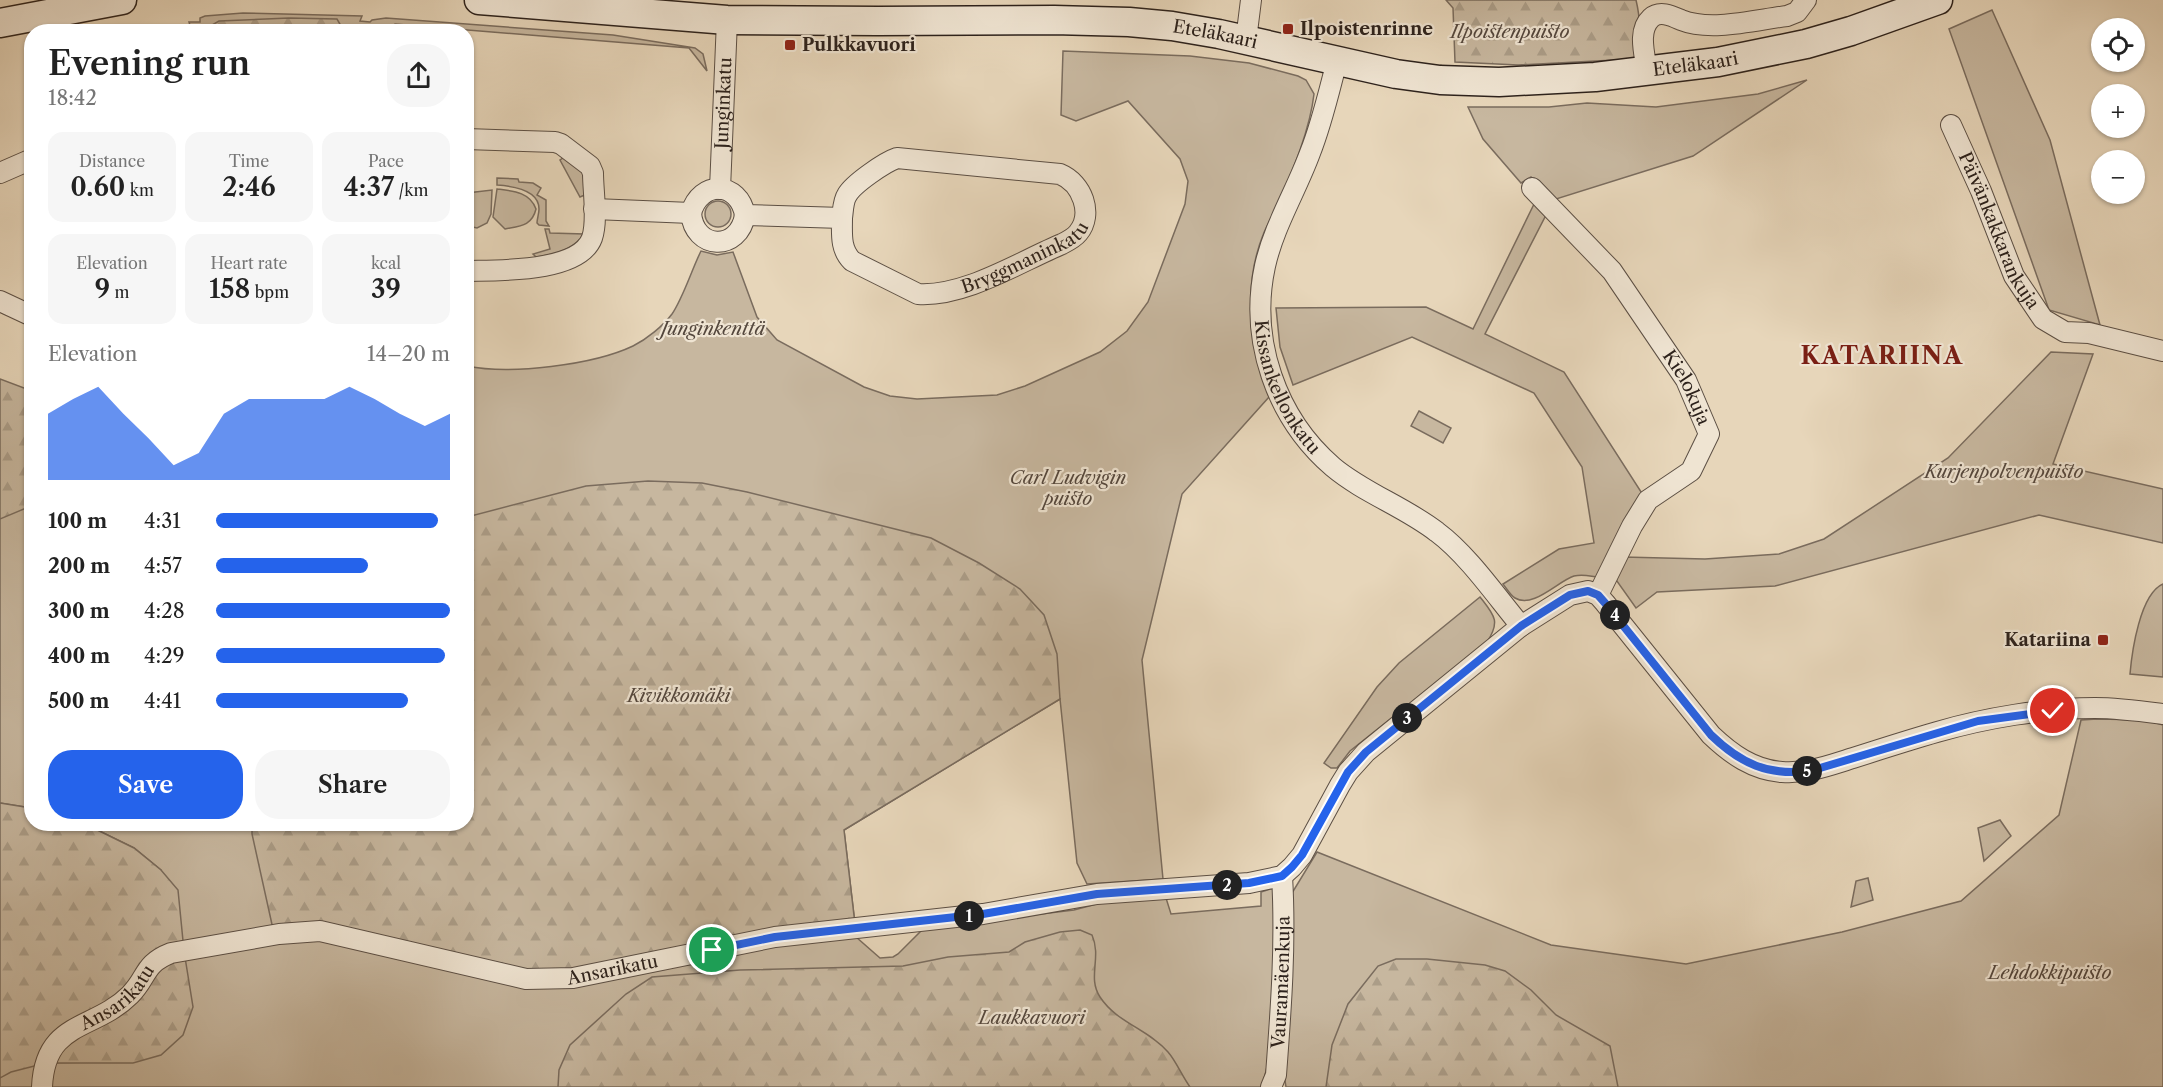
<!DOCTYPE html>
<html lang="en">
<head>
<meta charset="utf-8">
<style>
	:root { --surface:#fff; --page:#f6f6f6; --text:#222; --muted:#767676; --accent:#2563eb }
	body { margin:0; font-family:"Libre Caslon Text",serif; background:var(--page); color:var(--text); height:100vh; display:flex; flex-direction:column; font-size:22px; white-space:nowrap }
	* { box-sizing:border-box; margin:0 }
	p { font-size:20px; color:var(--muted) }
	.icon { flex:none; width:33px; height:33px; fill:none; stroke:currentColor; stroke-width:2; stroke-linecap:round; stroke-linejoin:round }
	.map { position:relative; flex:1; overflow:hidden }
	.drawer { position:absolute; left:24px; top:24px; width:450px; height:807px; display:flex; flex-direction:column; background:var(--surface); border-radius:24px; box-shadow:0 2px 4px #0004 }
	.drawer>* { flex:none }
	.controls { position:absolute; left:2091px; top:18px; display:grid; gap:12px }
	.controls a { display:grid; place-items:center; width:54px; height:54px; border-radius:50%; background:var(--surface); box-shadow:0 2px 4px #0004; font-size:30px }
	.pin { position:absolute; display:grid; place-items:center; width:51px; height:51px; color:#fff; margin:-26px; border:3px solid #fff; border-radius:50%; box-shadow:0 2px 6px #0007 }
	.km { position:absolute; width:30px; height:30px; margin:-15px; border-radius:50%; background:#222; color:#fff; font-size:16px; line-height:30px; text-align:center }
	.round { display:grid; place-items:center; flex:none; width:63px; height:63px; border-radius:24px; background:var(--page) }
	.head { display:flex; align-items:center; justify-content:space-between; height:102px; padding:0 24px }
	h1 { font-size:33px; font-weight:600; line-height:45px }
	.stats { display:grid; grid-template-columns:repeat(3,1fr); gap:9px; height:102px; padding:6px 24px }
	.stats div { display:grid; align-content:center; border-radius:15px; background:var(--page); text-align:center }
	.stats b { font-size:26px; font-weight:600 }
	.stats small { font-size:16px; font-weight:400 }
	.stats p { font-size:16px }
	.chart { height:168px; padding:12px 24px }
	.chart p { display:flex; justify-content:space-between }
	.chart svg { width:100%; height:108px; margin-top:6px; fill:var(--accent); opacity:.7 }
	.button { display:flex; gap:12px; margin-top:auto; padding:12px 24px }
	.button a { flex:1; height:69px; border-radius:24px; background:var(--accent); color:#fff; font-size:24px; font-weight:600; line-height:69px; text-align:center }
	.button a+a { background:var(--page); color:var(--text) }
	ul { padding:0 24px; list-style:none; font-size:20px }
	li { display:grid; grid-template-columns:96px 72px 1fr; align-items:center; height:45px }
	li i { height:15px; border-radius:8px; background:var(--accent) }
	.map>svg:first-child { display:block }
</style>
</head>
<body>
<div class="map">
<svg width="2163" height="1087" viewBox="0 0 2163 1087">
	<defs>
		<pattern id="forest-firs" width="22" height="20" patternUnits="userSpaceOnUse" patternTransform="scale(1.5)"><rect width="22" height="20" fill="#c7b79f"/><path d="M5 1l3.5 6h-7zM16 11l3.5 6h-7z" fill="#ab9d88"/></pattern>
	</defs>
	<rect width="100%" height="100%" fill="#e7d6ba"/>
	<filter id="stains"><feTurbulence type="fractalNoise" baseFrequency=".00333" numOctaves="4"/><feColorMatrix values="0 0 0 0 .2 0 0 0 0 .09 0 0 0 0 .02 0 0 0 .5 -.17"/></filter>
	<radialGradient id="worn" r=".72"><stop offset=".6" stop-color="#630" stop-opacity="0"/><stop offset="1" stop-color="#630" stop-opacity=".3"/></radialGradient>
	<!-- green -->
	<g fill="#c7b79f" stroke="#7a6c5e" stroke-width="1.5">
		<path d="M1992 10 2050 140 2100 325 2049 310 1949 29Z"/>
		<path d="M243 13 362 16 360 21 370 22 372 20 386 18 613 35 695 48 703 54 707 71 689 48 395 24 392 32H192L189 22H200V18L205 16Z"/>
		<path d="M1063 51 1190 56 1249 63 1298 76 1306 80 1314 94C1310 129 1293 170 1279 202 1274 214 1267 224 1263 235 1241 291 1252 342 1269 397L1182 494 1142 660 1163 879 1087 884 1077 863 1060 699 844 830 855 924 336 935 276 940 770 942 856 937 880 958 893 957 898 954 924 928 1074 910 1104 902 1166 898 1171 914 1261 906V892L1277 887 1269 1059 1262 1087H0V825L46 1063 93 1062 161 870 134 848 85 824H466L467 366C510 375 593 365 633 346 647 339 663 326 672 314 683 298 692 269 701 251L717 255 733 252 757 317 777 340 864 387 890 396 917 399 997 395 1025 386 1100 352 1127 331 1148 302 1185 204 1188 181 1180 159 1128 101 1076 121 1061 115Z"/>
		<path d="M1807 80 1693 156 1553 200 1531 177 1521 183 1483 139 1468 107H1549L1587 103 1656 107 1758 94Z"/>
		<path d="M566 156 582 170 587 194 580 197 560 160Z"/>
		<path d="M497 178 518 179 519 182 533 183 541 188 537 195 546 200V221L549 226 539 225 537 223C537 219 539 214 539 209 539 189 512 186 497 185Z"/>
		<path d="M497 189C513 191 530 192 536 209 532 226 520 226 505 229L493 217Z"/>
		<path d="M492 190 491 214 487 223 477 228 468 226 467 193Z"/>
		<path d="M1536 200 1547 213 1485 334 1564 372 1645 498 1598 577C1589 576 1583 574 1574 576 1558 581 1533 609 1515 598 1510 595 1507 589 1503 584L1559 549 1594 543 1582 467 1534 393 1412 337 1293 385 1280 347 1276 308 1426 307 1473 329Z"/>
		<circle cx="718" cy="214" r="13"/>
		<path d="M545 229H549L550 233 584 234C574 250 554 255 536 257L533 254 550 249Z"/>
		<path d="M2051 352 2093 354 2053 464 2163 489V543L2039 515 1775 586 1657 592 1636 608 1614 577 1623 557 1705 559 1779 554 1824 539 1948 458Z"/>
		<path d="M1419 411 1451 428 1443 443 1411 426Z"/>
		<path d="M0 445H31V808L0 803Z"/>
		<path d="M2163 584V677L2130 674C2132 651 2140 594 2163 584Z"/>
		<path d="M1480 597C1494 615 1501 621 1487 642L1350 751 1337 768H1331L1324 763 1377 687 1399 663Z"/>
		<path d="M2097 719 2146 720 2163 725V1087H1286L1282 1061 1292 893 1317 852 1551 945 1686 964 1842 932 1961 901 2059 815 2081 720Z"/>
		<path d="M2000 820 2011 836 1984 861 1978 828Z"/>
		<path d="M1868 878 1873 900 1851 907 1856 881Z"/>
	</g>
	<!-- forest -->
	<g fill="url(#forest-firs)" stroke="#7a6c5e" stroke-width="1.5">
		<path d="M1446 0H1636C1641 21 1641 38 1634 59L1518 65 1455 62 1453 8Z"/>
		<path d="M289 18 337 19 344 31 206 32 205 29 219 21Z"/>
		<path d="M0 379 32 391 31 506 0 519Z"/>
		<path d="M648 481 702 483 747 492 931 538 979 563 1020 589 1044 615 1057 654 1060 699 844 830 855 924 550 973 273 929 252 834V824H466L467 517 586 486Z"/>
		<path d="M0 803 31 808 32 824H85L134 848 161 870 178 890 184 951 193 1007 183 1035 161 1055 133 1063H46L11 1072 0 1078Z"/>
		<path d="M1080 930 1092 935C1102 958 1087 977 1100 997 1117 1023 1148 1029 1168 1052 1176 1061 1182 1076 1190 1087H558L559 1070 570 1045 626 994 652 977 740 970 903 966 948 957 1009 952 1025 942 1060 932Z"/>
		<path d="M1396 959H1427L1485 965 1505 971 1531 990 1556 1015 1610 1046 1618 1087H1326L1332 1045 1348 1004 1378 966Z"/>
	</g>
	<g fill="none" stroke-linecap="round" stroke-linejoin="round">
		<defs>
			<g id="street">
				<path d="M1246 40 1251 0"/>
				<path id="s1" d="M1337 61C1329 91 1322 123 1310 153 1296 191 1274 226 1265 266 1249 340 1276 418 1333 467 1364 493 1405 507 1437 532 1468 555 1496 596 1521 626"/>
				<path d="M1647 71C1645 55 1637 31 1651 18 1660 10 1672 16 1681 20 1711 32 1755 20 1787 16L1797 12 1806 0"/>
				<path id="s2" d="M1951 125 1981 191 2014 276 2043 319 2065 332 2089 333 2163 351"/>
				<path d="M466 139 555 142 561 144 590 166 593 173C593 191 598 221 592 238 579 273 498 270 466 271"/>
				<path d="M0 173 32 159"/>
				<path id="s3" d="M1532 188 1612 271 1686 380 1709 434 1691 471 1648 500 1632 526 1598 595"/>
				<path id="s4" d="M720 189 727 20"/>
				<path id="s5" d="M594 209 691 213C700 180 739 181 745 215L842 218C842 234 840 249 852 261L918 294C965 297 1019 262 1062 244 1068 241 1074 238 1078 233 1094 214 1082 183 1060 174L897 158C885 162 853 184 847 195 843 201 843 211 842 218"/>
				<path d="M691 213C694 250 739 252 745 215"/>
				<path d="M0 301 32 316"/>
				<path id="s6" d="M42 1087C45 1020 94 1031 130 995 148 977 143 964 171 953L279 934 320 931 526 979 573 978 775 937 983 914 1097 894 1249 883 1282 876 1292 867 1302 855 1340 785 1348 772 1366 752 1521 626 1570 595 1588 591 1598 595 1605 603 1711 735C1731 754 1753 770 1782 772 1807 774 1830 765 1853 758 1881 749 1909 740 1937 732 1985 718 2044 708 2095 708 2118 708 2140 711 2163 714"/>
				<path id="s7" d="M1271 1087 1276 1075C1281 1009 1286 942 1282 876"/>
			</g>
			<g id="secondary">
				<path id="s8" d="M479 0 727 20 878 21 1054 20 1129 22 1172 26 1219 34 1396 74 1440 80 1499 82 1595 77 1718 62 1806 44 1851 31 1938 0"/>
				<path d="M0 23 122 0"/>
			</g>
		</defs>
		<!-- street casing -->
		<use href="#street" stroke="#5c4f44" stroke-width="22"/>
		<!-- secondary casing -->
		<use href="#secondary" stroke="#2d221c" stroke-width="31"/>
		<!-- street -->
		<use href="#street" stroke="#efe4d2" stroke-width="20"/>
		<!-- secondary -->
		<use href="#secondary" stroke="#efe4d2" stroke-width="28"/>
	</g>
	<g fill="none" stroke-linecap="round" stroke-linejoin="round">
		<defs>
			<path id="route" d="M712 950 775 937 983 914 1097 894 1249 883 1282 876 1292 867 1302 855 1348 772 1366 752 1521 626 1570 595 1588 591 1598 595 1605 603 1711 735C1741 764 1768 776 1810 771L1978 721 2053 711"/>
		</defs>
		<!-- route casing -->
		<use href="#route" stroke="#fff" stroke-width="12"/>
		<!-- route -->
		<use href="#route" stroke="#2563eb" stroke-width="8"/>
	</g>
	<!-- markers -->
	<g fill="#8f2418" stroke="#efe4d2" stroke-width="2">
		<rect x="1282" y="23" width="12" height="12" rx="3"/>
		<rect x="784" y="39" width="12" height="12" rx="3"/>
		<rect x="2097" y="634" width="12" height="12" rx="3"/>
	</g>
	<g text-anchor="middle" stroke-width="4.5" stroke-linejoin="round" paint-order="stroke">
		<!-- poi labels -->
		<g font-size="18" font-weight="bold" fill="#2d221c" stroke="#efe4d2" text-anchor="start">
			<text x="1300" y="35">Ilpoistenrinne</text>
			<text x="802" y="51">Pulkkavuori</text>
			<text x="2091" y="646" text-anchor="end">Katariina</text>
		</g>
		<!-- park labels -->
		<g font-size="18" font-style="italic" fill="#54473d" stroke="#efe4d2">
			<text x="1510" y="38">Ilpoistenpuisto</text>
			<text x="713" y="335">Junginkenttä</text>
			<text x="2004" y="478">Kurjenpolvenpuisto</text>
			<text x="1068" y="484">Carl Ludvigin<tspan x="1068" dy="21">puisto</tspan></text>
			<text x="679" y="702">Kivikkomäki</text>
			<text x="2050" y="979">Lehdokkipuisto</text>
			<text x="1032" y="1024">Laukkavuori</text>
		</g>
		<!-- street labels -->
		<g font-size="18" fill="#2d221c" stroke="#efe4d2">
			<text dy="6" stroke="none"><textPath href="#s8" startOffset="738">Eteläkaari</textPath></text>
			<text dy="6" stroke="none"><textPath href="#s8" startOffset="1224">Eteläkaari</textPath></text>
			<text dy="6" stroke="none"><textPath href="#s4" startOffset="86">Junginkatu</textPath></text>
			<text dy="6" stroke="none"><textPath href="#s2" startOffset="116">Päivänkakkarankuja</textPath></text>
			<text dy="6" stroke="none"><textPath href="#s5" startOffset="508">Bryggmaninkatu</textPath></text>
			<text dy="6" stroke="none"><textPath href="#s1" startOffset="345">Kissankellonkatu</textPath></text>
			<text dy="6" stroke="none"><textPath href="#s3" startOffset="254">Kielokuja</textPath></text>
			<text dy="6" stroke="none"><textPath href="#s6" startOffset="645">Ansarikatu</textPath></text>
			<text dy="6" stroke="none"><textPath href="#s7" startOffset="106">Vauramäenkuja</textPath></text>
			<text dy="6" stroke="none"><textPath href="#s6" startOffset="124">Ansarikatu</textPath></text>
		</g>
		<!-- district labels -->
		<g font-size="24" font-weight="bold" letter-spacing="1.5" fill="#7a1f14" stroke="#efe4d2">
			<text x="1882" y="364">KATARIINA</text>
		</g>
	</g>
	<rect width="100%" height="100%" filter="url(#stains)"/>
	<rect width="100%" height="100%" fill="url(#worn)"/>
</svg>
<div class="controls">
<a><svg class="icon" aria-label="locate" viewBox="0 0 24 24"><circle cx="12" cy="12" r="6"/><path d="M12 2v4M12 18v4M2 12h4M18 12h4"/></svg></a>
<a>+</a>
<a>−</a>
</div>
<div class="pin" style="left:712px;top:950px;background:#1e9e55"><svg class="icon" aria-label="arrive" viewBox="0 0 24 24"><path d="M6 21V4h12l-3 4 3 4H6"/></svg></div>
<div class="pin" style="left:2053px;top:711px;background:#d93025"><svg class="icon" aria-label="check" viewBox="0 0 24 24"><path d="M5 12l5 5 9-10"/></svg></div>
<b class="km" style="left:969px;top:916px">1</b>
<b class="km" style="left:1227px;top:885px">2</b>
<b class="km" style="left:1407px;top:718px">3</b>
<b class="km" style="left:1615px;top:615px">4</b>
<b class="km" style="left:1807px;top:771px">5</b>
<section class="drawer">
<div class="head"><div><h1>Evening run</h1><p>18:42</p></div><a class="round"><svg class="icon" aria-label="share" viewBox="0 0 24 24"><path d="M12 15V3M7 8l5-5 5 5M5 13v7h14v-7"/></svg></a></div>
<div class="stats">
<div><p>Distance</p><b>0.60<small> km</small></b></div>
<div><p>Time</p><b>2:46</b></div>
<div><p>Pace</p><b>4:37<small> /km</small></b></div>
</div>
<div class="stats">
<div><p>Elevation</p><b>9<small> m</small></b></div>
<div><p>Heart rate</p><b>158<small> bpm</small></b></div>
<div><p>kcal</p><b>39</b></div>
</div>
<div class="chart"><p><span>Elevation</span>14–20 m</p>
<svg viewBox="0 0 160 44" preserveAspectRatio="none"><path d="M0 44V17L10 11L20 6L30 17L40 27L50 38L60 33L70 17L80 11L90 11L100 11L110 11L120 6L130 11L140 17L150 22L160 17V44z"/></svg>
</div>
<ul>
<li><b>100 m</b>4:31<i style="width:95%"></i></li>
<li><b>200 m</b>4:57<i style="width:65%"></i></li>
<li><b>300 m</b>4:28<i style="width:100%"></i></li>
<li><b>400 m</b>4:29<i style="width:98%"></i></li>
<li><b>500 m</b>4:41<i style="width:82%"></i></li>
</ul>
<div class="button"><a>Save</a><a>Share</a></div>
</section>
</div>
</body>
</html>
